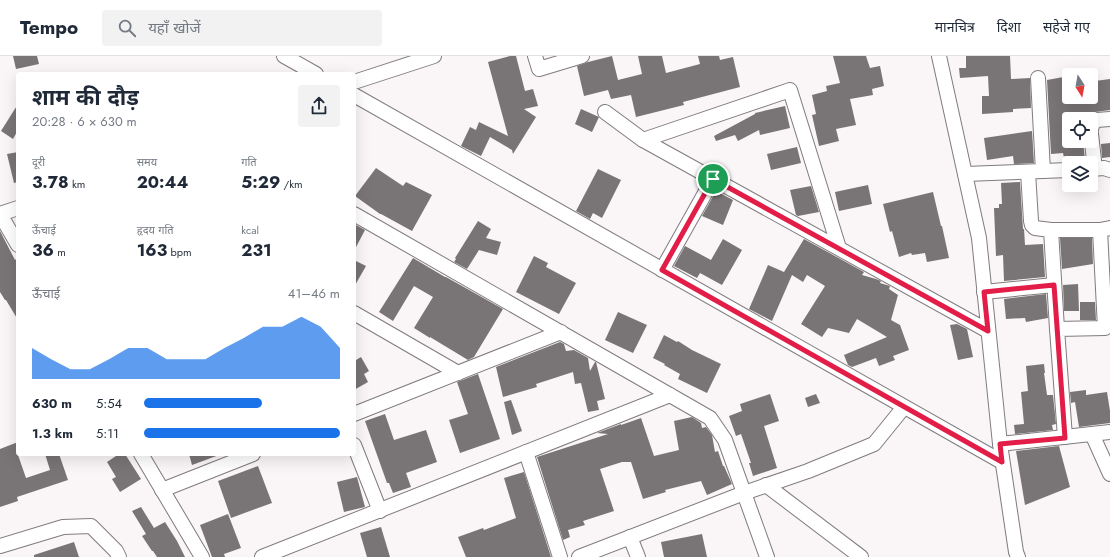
<!DOCTYPE html>
<html lang="hi">
<head>
<meta charset="utf-8">
<style>
	:root { --surface:#fff; --page:#f2f2f3; --text:#1f2937; --muted:#747a83; --line:#e0e1e3; --accent:#1a73e8 }
	body { margin:0; font-family:Jost,"Noto Sans Devanagari",sans-serif; background:var(--page); color:var(--text); height:100vh; display:flex; flex-direction:column; font-size:15px; white-space:nowrap }
	* { box-sizing:border-box; margin:0 }
	p { font-size:13px; color:var(--muted) }
	.icon { flex:none; width:22px; height:22px; fill:none; stroke:currentColor; stroke-width:2; stroke-linecap:round; stroke-linejoin:round }
	.map { position:relative; flex:1; overflow:hidden }
	.drawer { position:absolute; left:16px; top:16px; width:340px; height:384px; display:flex; flex-direction:column; background:var(--surface); border-radius:4px; box-shadow:0 4px 16px #0002 }
	.drawer>* { flex:none }
	.needle { width:26px; rotate:169deg }
	.tools { position:absolute; left:1062px; top:12px; display:grid; gap:8px }
	.tools a { display:grid; place-items:center; width:36px; height:36px; border-radius:4px; background:var(--surface); box-shadow:0 4px 16px #0002; font-size:20px }
	.pin { position:absolute; display:grid; place-items:center; width:34px; height:34px; color:#fff; margin:-17px; border:2px solid #fff; border-radius:50%; box-shadow:0 1px 4px #0007 }
	.round { display:grid; place-items:center; flex:none; width:42px; height:42px; border-radius:4px; background:var(--page) }
	.summary { display:flex; align-items:center; justify-content:space-between; height:68px; padding:0 16px }
	h1 { font-size:22px; font-weight:700; line-height:30px }
	.stats { display:grid; grid-template-columns:repeat(3,1fr); gap:6px; height:68px; padding:4px 16px }
	.stats div { display:grid; align-content:center }
	.stats b { font-size:17px; font-weight:700 }
	.stats small { font-size:11px; font-weight:400 }
	.stats p { font-size:11px }
	.chart { height:112px; padding:8px 16px }
	.chart p { display:flex; justify-content:space-between }
	.chart svg { width:100%; height:72px; margin-top:4px; fill:var(--accent); opacity:.7 }
	ul { padding:0 16px; list-style:none; font-size:13px }
	li { display:grid; grid-template-columns:64px 48px 1fr; align-items:center; height:30px }
	li i { height:10px; border-radius:5px; background:var(--accent) }
	header { display:flex; align-items:center; gap:24px; box-sizing:border-box; height:56px; padding:0 20px; background:var(--surface); border-bottom:1px solid var(--line) }
	header strong { font-size:19px }
	nav { display:flex; gap:22px; margin-inline-start:auto; font-size:14px }
	.search { width:280px; height:36px; background:var(--page); display:flex; align-items:center; gap:10px; box-sizing:border-box; padding:0 14px; border-radius:4px; color:var(--muted); font-size:15px }
	.map>svg:first-child { display:block }
</style>
</head>
<body>
<header>
<strong>Tempo</strong>
<div class="search"><svg class="icon" aria-label="search" viewBox="0 0 24 24"><circle cx="10" cy="10" r="6"/><path d="M15 15l6 6"/></svg>यहाँ खोजें</div>
<nav><a>मानचित्र</a><a>दिशा</a><a>सहेजे गए</a></nav>
</header>
<div class="map">
<svg width="1110" height="501" viewBox="0 0 1110 501">
	<rect width="100%" height="100%" fill="#faf5f6"/>
	<!-- building -->
	<g fill="#797475">
		<path d="M13 0H37L39 8 16 13Z"/>
		<path d="M510 0H516L525 35 533 33 538 50 524 53 536 61 513 98 512 94 490 81 481 100 461 90 470 71 476 74 479 66 508 80 488 6Z"/>
		<path d="M612 0 618 24 642 18 638 0H662L666 17 700 8 698 0H719L720 4 733 1 740 31 683 46 684 49 636 61 631 39 611 43 608 34 584 40 577 10 588 6Z"/>
		<path d="M833 0H866L870 12 880 10 884 30 872 33 873 39 850 43 856 69 836 73 839 85 819 90 812 59 816 58 812 39 827 35 826 30 840 27Z"/>
		<path d="M966 0H1010L1011 23 1030 22 1031 52 1013 53V56L982 58V40H989L988 20 960 22 959 12H966Z"/>
		<path d="M1069 20V41H1097L1095 25 1110 23V54L1081 58 1082 63H1069V85H1083L1085 104 1073 106H1065L1063 97 1051 98 1047 24Z"/>
		<path d="M18 48V74L13 83 1 75Z"/>
		<path d="M785 50 790 72 760 79 759 74 738 85 735 79 716 85 714 80 755 58V57Z"/>
		<path d="M581 53 599 61 592 76 575 68Z"/>
		<path d="M1032 75 1034 107 1014 108 1013 100 987 104 984 82Z"/>
		<path d="M1110 87V101L1102 102 1101 88Z"/>
		<path d="M797 91 801 107 771 114 767 98Z"/>
		<path d="M18 96V126L14 127 7 98Z"/>
		<path d="M376 112 403 130 406 126 432 139 412 175 381 158H380L355 140Z"/>
		<path d="M598 113 621 124 602 162 593 157 590 163 576 155Z"/>
		<path d="M1020 126 1023 173H1024L1025 189 1043 188 1045 221 1004 225 1003 199 996 200 994 152H999V148H1002L1001 127Z"/>
		<path d="M868 129 872 148 839 155 835 136Z"/>
		<path d="M811 130 819 156 798 160 796 159 790 134Z"/>
		<path d="M716 135 733 144 723 169 702 160Z"/>
		<path d="M933 136 941 170H942L949 202 927 206 925 197 912 199 911 197 899 201 892 175 890 176 883 148Z"/>
		<path d="M478 165 491 173 486 182 501 186 497 199 479 194 467 213 454 206 456 203 455 202Z"/>
		<path d="M354 168 365 174 354 195Z"/>
		<path d="M0 175 15 204 18 201V264L6 244H5L0 236Z"/>
		<path d="M1060 182H1092L1093 208 1062 213Z"/>
		<path d="M723 183 742 194 722 229 700 217 697 222 674 210 685 190 711 204Z"/>
		<path d="M804 183 864 216 862 219 876 223 881 225 880 227 890 230 889 233 898 239 891 264 900 269 909 294 893 300 895 304 879 310 876 302 852 311 848 309 844 299 887 281 857 263 849 277 828 272 822 281 801 268 825 230 807 219 803 226 792 219 772 265 749 253 768 209 784 216Z"/>
		<path d="M534 200 548 207 546 211 576 227 559 258 516 236Z"/>
		<path d="M413 202 445 221H446L503 253 474 301 468 304 430 281V282L414 272 433 241 414 230 393 265 379 256Z"/>
		<path d="M354 204 366 210 354 231Z"/>
		<path d="M1078 228 1079 255H1064L1063 229Z"/>
		<path d="M1046 238 1048 262 1026 266 1025 262 1006 263 1004 243Z"/>
		<path d="M1080 246H1095L1096 264H1080Z"/>
		<path d="M618 256 647 269 633 297 605 284Z"/>
		<path d="M957 268 967 273 973 301 958 304 950 269Z"/>
		<path d="M664 279 677 286 678 285 692 294 721 308 707 337 678 323 680 318 664 309 665 308 653 302Z"/>
		<path d="M560 286 564 288 566 295 574 294 588 302 590 315 595 306H596L605 343 597 345 599 354 588 356 581 327 575 328 573 316 536 328 537 331 503 341 496 311Z"/>
		<path d="M354 301 356 304 361 301 369 315 364 318 368 326 354 334Z"/>
		<path d="M1044 308 1045 317H1044L1047 339H1053L1056 368 1052 369 1053 374 1015 378 1014 369 1024 368 1021 336 1028 335 1026 310Z"/>
		<path d="M478 318 500 383 460 397 449 364 468 358 457 326Z"/>
		<path d="M1086 334V339L1107 336 1110 355V367L1079 371 1075 346 1071 347 1070 336Z"/>
		<path d="M770 338 779 365 764 370 777 412 753 420 749 407H751L741 378 736 380 729 360 742 355 740 348Z"/>
		<path d="M816 338 820 347 808 351 805 342Z"/>
		<path d="M511 344 522 375 512 379 504 346Z"/>
		<path d="M385 358 394 384 426 374 437 406 406 417 411 431 393 437 389 427H387L365 365Z"/>
		<path d="M692 361 701 367 702 372 706 371 712 379 715 396 718 395 723 410H724L732 428 707 439 701 425 665 434 666 436 643 443 631 406H622L600 413 614 455 583 465 585 469 568 474 570 481 563 484 537 401 608 378 597 377 621 368V369L641 362 654 400 679 394 674 365Z"/>
		<path d="M18 386V399L26 422 50 414 45 398H59L68 424 17 441 18 445 0 451V393Z"/>
		<path d="M1059 390 1070 431 1025 449 1016 395Z"/>
		<path d="M119 398H125L141 423 120 436 112 423 116 421 107 406Z"/>
		<path d="M189 398H219V399L192 409Z"/>
		<path d="M258 410 272 447 231 462 218 425Z"/>
		<path d="M524 416 551 501H466L458 481 483 472 484 474 516 462 504 422Z"/>
		<path d="M357 421 365 451 344 456 337 426Z"/>
		<path d="M141 451 154 472 165 466 177 485 185 501H157L153 495H152L142 480 146 478 132 455Z"/>
		<path d="M228 458 241 492 224 498 225 501H212L200 469Z"/>
		<path d="M381 471 390 501H367L360 477Z"/>
		<path d="M702 478 707 501H664L661 486Z"/>
		<path d="M74 486 79 501H34V499Z"/>
	</g>
	<g fill="none" stroke-linecap="round" stroke-linejoin="round">
		<defs>
			<g id="minor">
				<path d="M284 0 316 18"/>
				<path d="M535 0 539 13 582 0"/>
				<path d="M939 0 979 182 1000 388 1016 496 1018 501"/>
				<path d="M1038 22 1043 115"/>
				<path d="M354 26 434 0"/>
				<path d="M354 39 1002 406"/>
				<path d="M605 56 643 84"/>
				<path d="M1091 73 1093 67 1097 64 1110 63"/>
				<path d="M1091 78 1095 113"/>
				<path d="M1091 113 1104 112 1110 114"/>
				<path d="M1028 116 1031 165 1032 169 1035 172 1051 174H1100L1110 172"/>
				<path d="M965 118 1069 114"/>
				<path d="M18 152 0 158 18 189"/>
				<path d="M354 158 710 362 725 384 767 501"/>
				<path d="M1051 174 1057 273"/>
				<path d="M839 192 790 34 643 84 988 275"/>
				<path d="M662 214 713 123"/>
				<path d="M984 236 1054 229"/>
				<path d="M354 257 458 317"/>
				<path d="M354 358 561 276"/>
				<path d="M1092 378 1110 418"/>
				<path d="M1065 381 1057 273 1105 272 1100 174"/>
				<path d="M1000 388 1110 376"/>
				<path d="M354 389 380 455"/>
				<path d="M526 396 560 501"/>
				<path d="M141 398 202 501"/>
				<path d="M766 429 861 501"/>
				<path d="M162 434 253 398"/>
				<path d="M630 481 638 501"/>
				<path d="M0 490 63 471 91 470 116 495 119 501"/>
				<path d="M262 501 670 339"/>
				<path d="M579 501 744 437 808 415 874 388 904 351"/>
			</g>
		</defs>
		<!-- minor casing -->
		<use href="#minor" stroke="#807b7c" stroke-width="16"/>
		<!-- minor -->
		<use href="#minor" stroke="#fff" stroke-width="14"/>
	</g>
	<g fill="none" stroke-linecap="round" stroke-linejoin="round">
		<defs>
			<path id="route" d="M713 123 988 275 984 236 1054 229 1065 382 1000 388 1002 406 662 214Z"/>
		</defs>
		<!-- route casing -->
		<use href="#route" stroke="#fff" stroke-width="8"/>
		<!-- route -->
		<use href="#route" stroke="#e11d48" stroke-width="5"/>
	</g>
</svg>
<div class="tools">
<a><svg class="needle" viewBox="-14 -14 28 28"><path d="M0-13l5 13h-10z" fill="#e53935"/><path d="M0 13l5-13h-10z" fill="#747a83"/></svg></a>
<a><svg class="icon" aria-label="locate" viewBox="0 0 24 24"><circle cx="12" cy="12" r="6"/><path d="M12 2v4M12 18v4M2 12h4M18 12h4"/></svg></a>
<a><svg class="icon" aria-label="layers" viewBox="0 0 24 24"><path d="M12 4l9 5-9 5-9-5zM3 14l9 5 9-5"/></svg></a>
</div>
<div class="pin" style="left:713px;top:123px;background:#1e9e55"><svg class="icon" aria-label="arrive" viewBox="0 0 24 24"><path d="M6 21V4h12l-3 4 3 4H6"/></svg></div>
<section class="drawer">
<div class="summary"><div><h1>शाम की दौड़</h1><p>20:28 · 6 × 630 m</p></div><a class="round"><svg class="icon" aria-label="share" viewBox="0 0 24 24"><path d="M12 15V3M7 8l5-5 5 5M5 13v7h14v-7"/></svg></a></div>
<div class="stats">
<div><p>दूरी</p><b>3.78<small> km</small></b></div>
<div><p>समय</p><b>20:44</b></div>
<div><p>गति</p><b>5:29<small> /km</small></b></div>
</div>
<div class="stats">
<div><p>ऊँचाई</p><b>36<small> m</small></b></div>
<div><p>हृदय गति</p><b>163<small> bpm</small></b></div>
<div><p>kcal</p><b>231</b></div>
</div>
<div class="chart"><p><span>ऊँचाई</span>41–46 m</p>
<svg viewBox="0 0 160 44" preserveAspectRatio="none"><path d="M0 44V25L10 32L20 38L30 38L40 32L50 25L60 25L70 32L80 32L90 32L100 25L110 19L120 12L130 12L140 6L150 12L160 25V44z"/></svg>
</div>
<ul>
<li><b>630 m</b>5:54<i style="width:60%"></i></li>
<li><b>1.3 km</b>5:11<i style="width:100%"></i></li>
</ul>
</section>
</div>
</body>
</html>
